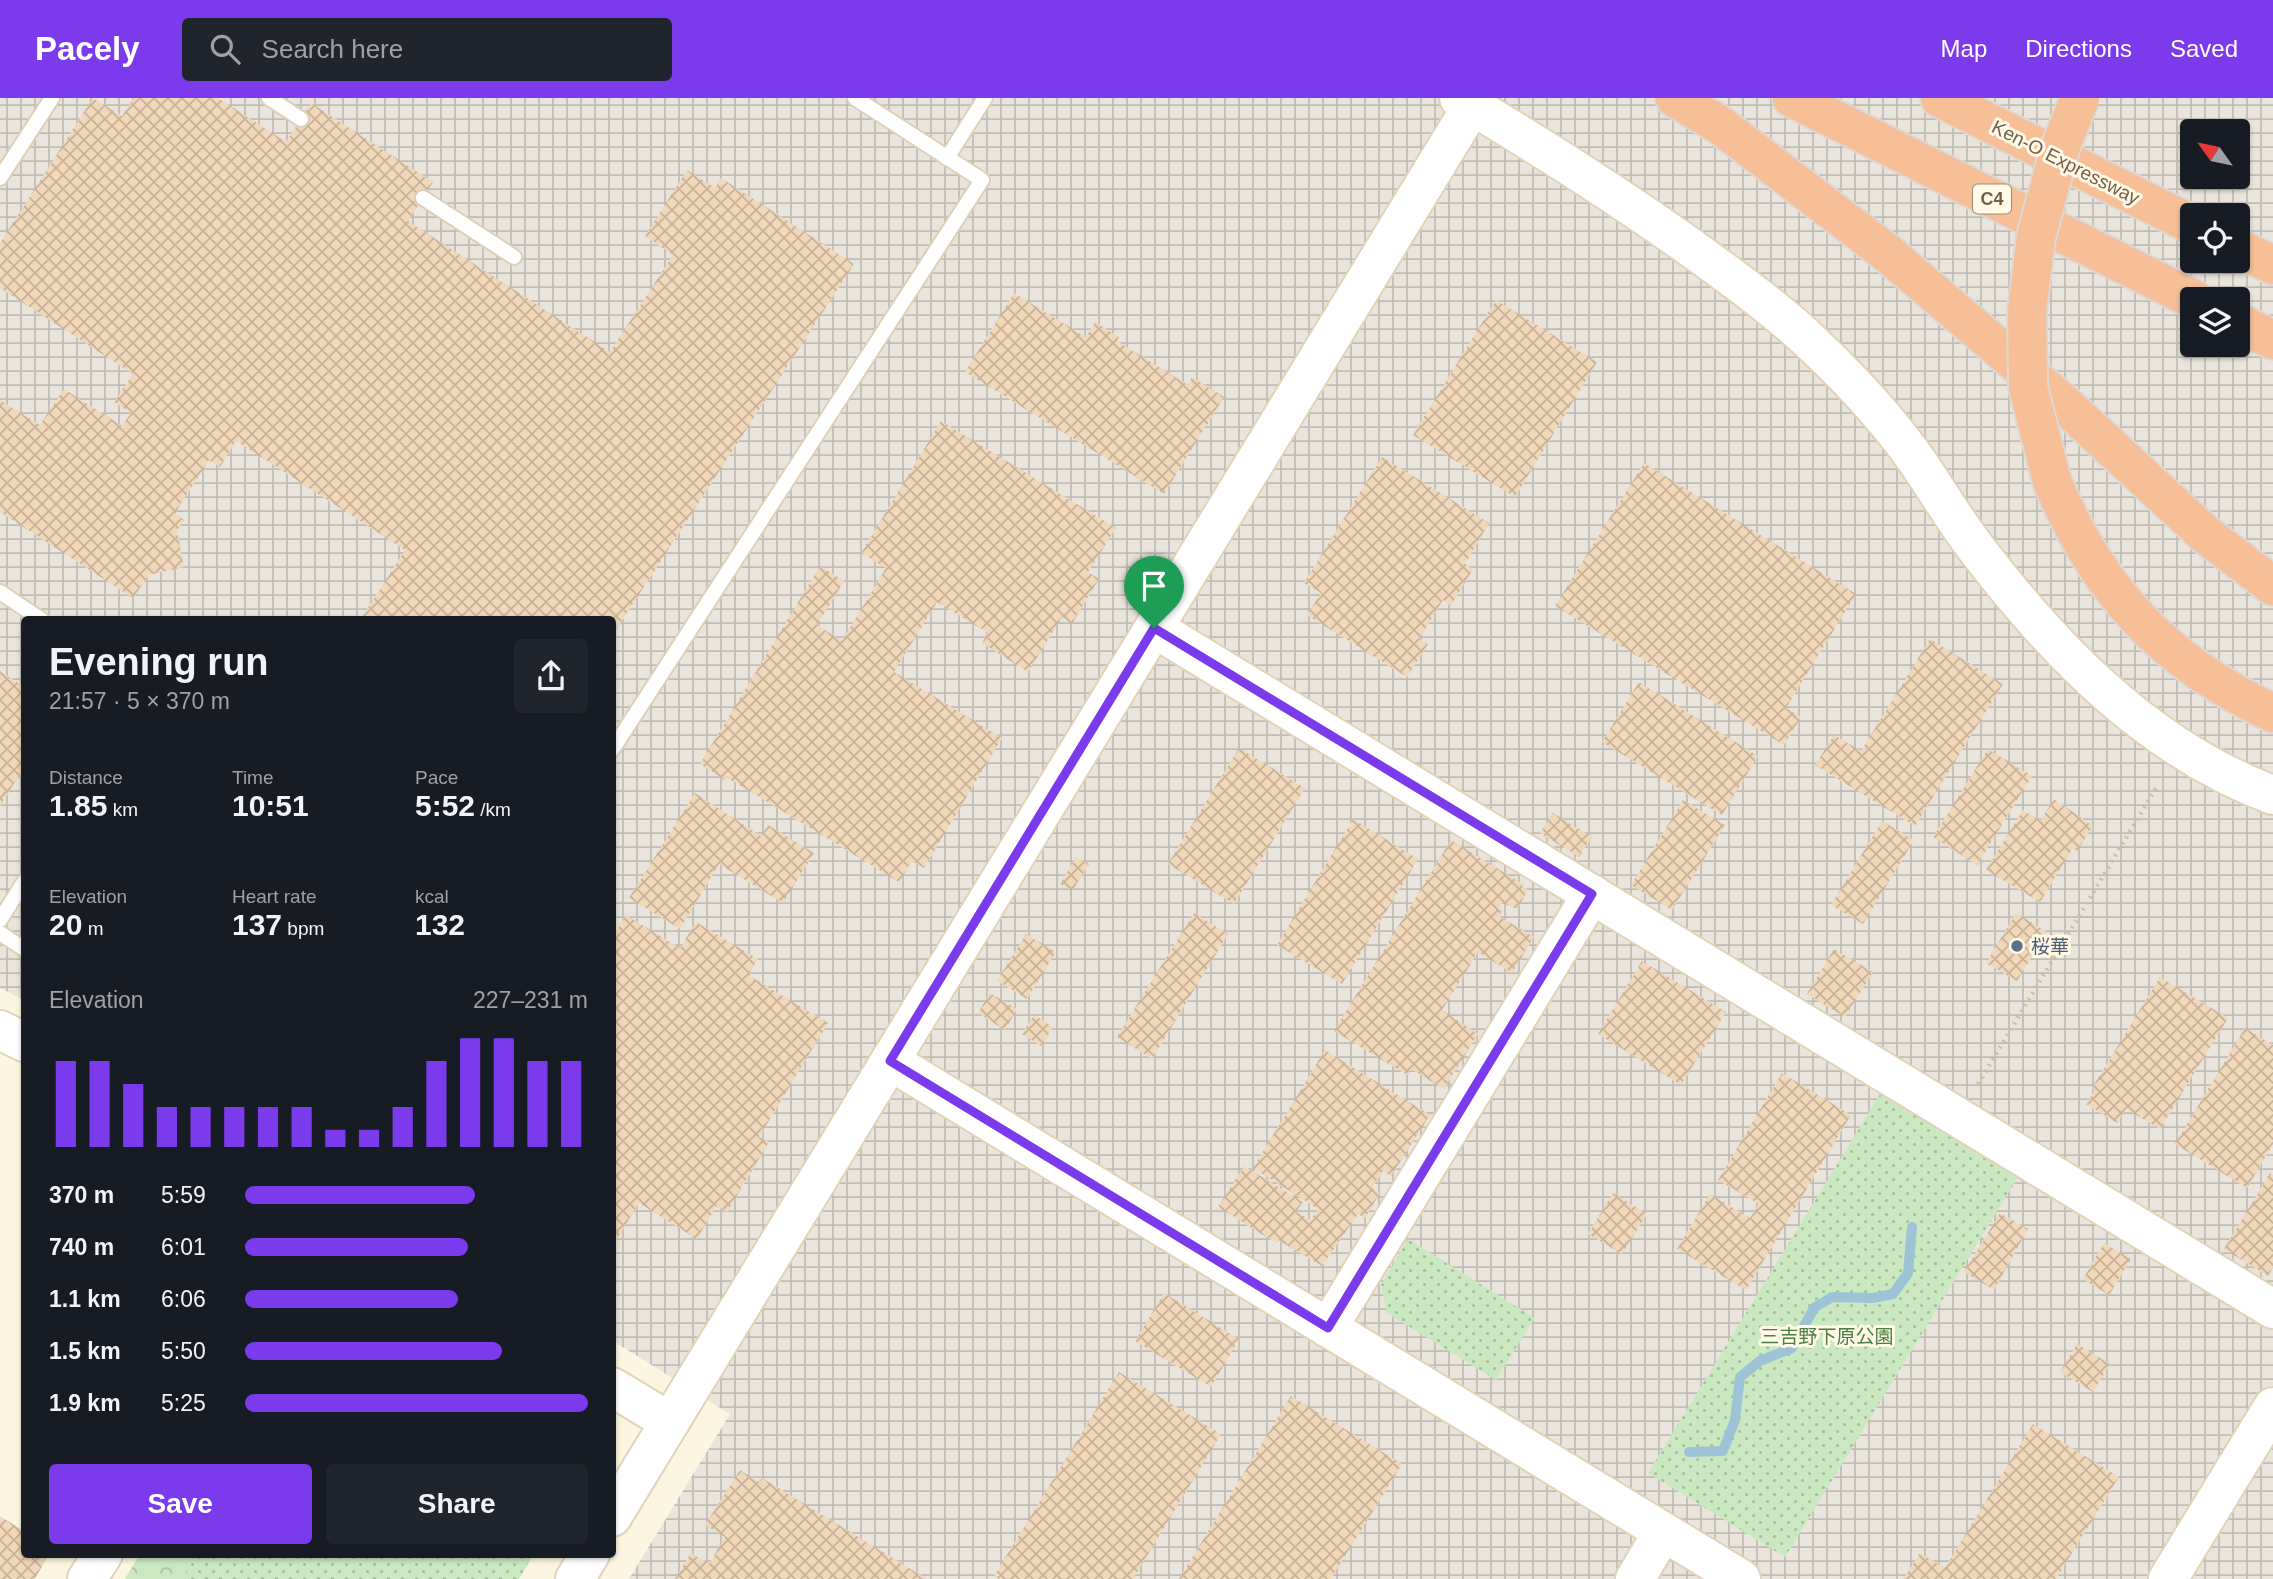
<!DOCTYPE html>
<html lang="en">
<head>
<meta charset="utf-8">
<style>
	:root { --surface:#171b24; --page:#20242c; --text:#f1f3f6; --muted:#9ea1a6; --accent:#7c3aed }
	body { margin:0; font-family:Helvetica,"Noto Sans JP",sans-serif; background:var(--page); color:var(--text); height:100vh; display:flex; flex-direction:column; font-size:26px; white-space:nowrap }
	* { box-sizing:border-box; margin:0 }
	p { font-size:23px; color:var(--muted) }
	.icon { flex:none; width:38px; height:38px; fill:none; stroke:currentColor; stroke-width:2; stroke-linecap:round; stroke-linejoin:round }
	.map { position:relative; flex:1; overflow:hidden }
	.drawer { position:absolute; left:21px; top:518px; width:595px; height:942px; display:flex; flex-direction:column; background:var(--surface); border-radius:7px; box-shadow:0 2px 5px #0004 }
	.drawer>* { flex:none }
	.needle { width:46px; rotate:303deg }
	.buttons { position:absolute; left:2180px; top:21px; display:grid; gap:14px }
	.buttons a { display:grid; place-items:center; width:70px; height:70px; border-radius:7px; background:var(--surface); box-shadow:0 2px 5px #0004; font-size:35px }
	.pin { position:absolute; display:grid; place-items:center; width:60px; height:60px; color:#fff; margin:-72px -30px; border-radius:50% 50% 50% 0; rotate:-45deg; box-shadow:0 0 7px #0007 }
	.pin .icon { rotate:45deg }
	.round { display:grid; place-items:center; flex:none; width:74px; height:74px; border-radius:7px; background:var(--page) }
	.head { display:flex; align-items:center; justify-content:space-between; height:119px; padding:0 28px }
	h1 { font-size:38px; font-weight:600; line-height:52px }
	.figures { display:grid; grid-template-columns:repeat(3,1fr); gap:10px; height:119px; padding:7px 28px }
	.figures div { display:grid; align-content:center }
	.figures b { font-size:30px; font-weight:600 }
	.figures small { font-size:19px; font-weight:400 }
	.figures p { font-size:19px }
	.chart { height:196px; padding:14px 28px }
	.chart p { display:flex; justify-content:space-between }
	.chart svg { width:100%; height:126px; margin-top:7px; stroke:var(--accent); stroke-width:6 }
	.primary-button { display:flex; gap:14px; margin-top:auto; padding:14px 28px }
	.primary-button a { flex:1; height:80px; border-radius:7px; background:var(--accent); color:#fff; font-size:28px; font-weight:600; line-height:80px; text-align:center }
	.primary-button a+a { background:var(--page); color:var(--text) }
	ul { padding:0 28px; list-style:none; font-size:23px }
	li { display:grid; grid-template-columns:112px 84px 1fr; align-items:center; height:52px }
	li i { height:18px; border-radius:9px; background:var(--accent) }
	header { display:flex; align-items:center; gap:42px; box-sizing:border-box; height:98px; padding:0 35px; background:var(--accent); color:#fff }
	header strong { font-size:33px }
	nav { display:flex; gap:38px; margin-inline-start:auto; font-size:24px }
	.search { width:490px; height:63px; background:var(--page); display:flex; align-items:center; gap:18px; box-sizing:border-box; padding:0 24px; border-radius:7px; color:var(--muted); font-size:26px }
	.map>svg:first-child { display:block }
</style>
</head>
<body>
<header>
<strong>Pacely</strong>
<div class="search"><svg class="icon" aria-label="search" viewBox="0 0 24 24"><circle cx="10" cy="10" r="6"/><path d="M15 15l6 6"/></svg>Search here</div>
<nav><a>Map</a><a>Directions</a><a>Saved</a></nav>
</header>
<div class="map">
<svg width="2273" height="1481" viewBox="0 0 2273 1481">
	<defs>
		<pattern id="industrial-grid" width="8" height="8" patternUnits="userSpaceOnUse" patternTransform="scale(1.75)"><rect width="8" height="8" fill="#eae5dc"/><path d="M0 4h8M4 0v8" fill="none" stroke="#c2bdb4"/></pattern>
		<pattern id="grass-dots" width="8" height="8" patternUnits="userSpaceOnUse" patternTransform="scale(1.75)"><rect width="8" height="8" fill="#cae9c0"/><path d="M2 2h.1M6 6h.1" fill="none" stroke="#a8c09e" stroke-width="1.8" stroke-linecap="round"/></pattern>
		<pattern id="forest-crowns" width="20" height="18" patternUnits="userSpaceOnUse" patternTransform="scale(1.75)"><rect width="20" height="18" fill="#cae9c0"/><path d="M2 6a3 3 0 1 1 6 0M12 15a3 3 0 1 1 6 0" fill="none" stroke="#a8c09e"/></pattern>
		<pattern id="building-cross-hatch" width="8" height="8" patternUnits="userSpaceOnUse" patternTransform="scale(1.75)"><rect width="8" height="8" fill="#f1d8b8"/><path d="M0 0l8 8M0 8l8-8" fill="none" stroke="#c8b298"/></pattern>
	</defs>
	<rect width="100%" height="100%" fill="#fcf5e0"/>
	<!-- industrial -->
	<path fill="url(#industrial-grid)" fill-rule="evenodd" d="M0 0H2273V1481H629L730 1316 613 1243 612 522H24V902L0 890ZM2193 33H2238V79H2193ZM2193 117H2238V163H2193ZM2193 201H2238V247H2193Z"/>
	<!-- grass -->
	<g fill="url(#grass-dots)">
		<path d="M1880 996 2018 1079 1785 1459 1648 1375Z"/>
		<path d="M1408 1141 1535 1220 1496 1282 1387 1215 1381 1187Z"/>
		<path d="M140 1456H534L519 1481H125Z"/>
	</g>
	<!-- forest -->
	<path fill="url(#forest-crowns)" d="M140 1456H194L183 1481H125Z"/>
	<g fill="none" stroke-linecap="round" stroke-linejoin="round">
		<!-- stream -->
		<path stroke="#9cc4d6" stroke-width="10" d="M1689 1354 1723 1353 1735 1322 1740 1279 1760 1263 1792 1250 1814 1210 1832 1199 1873 1200 1893 1196 1908 1175 1912 1129"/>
	</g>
	<!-- building -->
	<g fill="url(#building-cross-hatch)">
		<path d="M93 0 122 18 134 0H218L286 44 311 5 433 84 408 123 610 254 673 157 645 138 687 72 715 90 721 80 854 166 612 538V522H360L405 452 236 343 220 369 209 362 175 415 184 422 177 433 184 469 149 477 133 500 0 414V302L40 327 64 291 122 328 131 315 114 304 133 276 0 190V145Z"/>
		<path d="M1014 195 1086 239 1095 224 1119 239 1117 243 1188 287 1192 279 1224 299 1164 396 965 274Z"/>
		<path d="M1496 202 1597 264 1515 399 1413 337Z"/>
		<path d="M941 323 1116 430 1088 474 1099 481 1072 526 1062 519 1028 574 982 545 988 535 937 504 894 574 1002 640 924 770 912 763 899 784 726 679 725 682 700 666 820 468 844 483 817 527 842 543 886 470 861 455Z"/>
		<path d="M1382 359 1489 425 1465 466 1473 471 1451 508 1443 502 1419 541 1428 546 1407 579 1307 517 1321 495 1304 485Z"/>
		<path d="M1644 365 1856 496 1786 610 1801 619 1784 647 1555 508Z"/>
		<path d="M1930 541 2003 586 1915 728 1815 667 1834 637 1861 653Z"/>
		<path d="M0 573 24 589V670L0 708Z"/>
		<path d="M1639 584 1758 658 1722 717 1602 644Z"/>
		<path d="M1239 650 1305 690 1234 806 1168 766Z"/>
		<path d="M1988 651 2032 678 1977 767 1933 739Z"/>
		<path d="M695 695 761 738 768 727 814 755 783 805 719 766 680 831 629 800Z"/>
		<path d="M2054 701 2093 728 2077 753 2073 750 2040 804 1986 772 2023 712 2040 723Z"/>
		<path d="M1683 702 1725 727 1672 812 1631 787Z"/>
		<path d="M1553 715 1592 739 1579 759 1540 735Z"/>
		<path d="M1353 721 1418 761 1342 886 1277 847Z"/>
		<path d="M1882 723 1914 742 1863 826 1831 807Z"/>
		<path d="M1451 742 1523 786 1522 788 1528 792 1517 811 1502 805 1498 811 1502 813 1499 818 1534 839 1512 875 1478 854 1442 912 1478 936 1444 991 1411 971 1407 977 1334 933Z"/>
		<path d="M1076 759 1089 766 1072 793 1060 786Z"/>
		<path d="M1194 815 1228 836 1152 961 1117 939Z"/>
		<path d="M2016 815 2047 834 2017 883 1986 865Z"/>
		<path d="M626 817 680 850 696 824 758 861 748 877 828 925 759 1039 769 1044 727 1114 716 1108 697 1141 639 1105 612 1149V840Z"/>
		<path d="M1026 836 1056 854 1027 901 997 883Z"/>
		<path d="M1834 851 1873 874 1845 919 1807 896Z"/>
		<path d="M1642 863 1726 914 1681 987 1598 936Z"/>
		<path d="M2160 879 2228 920 2160 1031 2126 1011 2117 1025 2086 1006 2095 992 2092 990Z"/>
		<path d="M990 895 1017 911 1005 932 978 915Z"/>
		<path d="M1034 917 1053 929 1041 948 1022 936Z"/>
		<path d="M2245 930 2273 947V1046L2247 1090 2175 1046Z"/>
		<path d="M1325 952 1430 1017 1391 1078 1383 1073 1372 1090 1380 1095 1365 1120 1358 1116 1322 1168 1278 1142 1276 1145 1218 1109 1244 1068 1303 1104 1296 1114 1311 1122 1318 1111 1253 1070Z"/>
		<path d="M1782 975 1851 1017 1746 1192 1677 1151 1710 1096 1750 1120 1759 1106 1718 1082Z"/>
		<path d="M2270 1075 2273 1077V1169L2268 1178 2224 1151Z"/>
		<path d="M1613 1095 1647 1116 1622 1156 1588 1136Z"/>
		<path d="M2000 1115 2028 1131 1994 1192 1964 1174Z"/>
		<path d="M2104 1145 2131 1161 2109 1197 2083 1181Z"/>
		<path d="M1164 1195 1239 1241 1211 1289 1135 1243Z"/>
		<path d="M2077 1246 2110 1266 2093 1294 2060 1274Z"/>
		<path d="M1119 1274 1221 1336 1133 1481H999L994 1478Z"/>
		<path d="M1291 1298 1402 1366 1331 1481H1179Z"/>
		<path d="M2033 1326 2119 1379 2056 1481H1903L1920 1455 1945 1470Z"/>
		<path d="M740 1372 759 1384 762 1380 927 1481H675L691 1455 709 1466 725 1439 705 1427Z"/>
		<path d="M0 1418 24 1433V1456H49L35 1481H0Z"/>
	</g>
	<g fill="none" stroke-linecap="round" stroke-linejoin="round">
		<defs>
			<g id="lane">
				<path d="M269 0 301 21"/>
				<path d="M947 60 985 0"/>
				<path d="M0 80 52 0"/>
				<path d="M423 100 514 159"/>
				<path d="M0 494 42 522"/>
				<path d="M612 652 982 82 855 0"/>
				<path d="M0 822 24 784"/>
				<path d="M0 835 24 851"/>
			</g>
			<g id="secondary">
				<path d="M1459 0C1540 48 1620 99 1697 154 1738 184 1780 214 1816 249 1853 284 1888 322 1917 363 1939 395 1958 428 1982 458 2059 558 2152 652 2273 697"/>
				<path d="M1154 530 2273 1211"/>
				<path d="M0 932 24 944"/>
				<path d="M890 963 1741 1481"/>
				<path d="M1328 1230 1592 796"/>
				<path d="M612 1289 670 1324"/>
				<path d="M612 1419 1472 8"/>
				<path d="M87 1481 103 1456"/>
				<path d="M575 1481 590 1456"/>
				<path d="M1635 1481 1663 1434"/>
				<path d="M2168 1481 2273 1309"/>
			</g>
			<g id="highway">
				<path d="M1675 0 1717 25 1886 154 2064 306 2205 436 2273 488"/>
				<path d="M1792 0 2193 201"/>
				<path d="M1940 0 2193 127"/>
				<path d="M2238 150 2273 167"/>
				<path d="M2238 224 2273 242"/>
				<path d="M2052 383C2098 493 2165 565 2273 615"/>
			</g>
		</defs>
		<!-- lane casing -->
		<use href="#lane" stroke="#ddd0ba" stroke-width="18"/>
		<!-- secondary casing -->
		<use href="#secondary" stroke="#e2d2b8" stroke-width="42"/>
		<!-- highway casing -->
		<use href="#highway" stroke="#ddd8d3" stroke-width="42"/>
		<!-- path -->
		<path stroke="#d5bb9c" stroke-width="4.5" stroke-dasharray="2 5" stroke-linecap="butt" d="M1978 986 2156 690"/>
		<!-- lane -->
		<use href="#lane" stroke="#fff" stroke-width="14"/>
		<!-- secondary -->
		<use href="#secondary" stroke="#fff" stroke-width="38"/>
		<!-- highway -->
		<use href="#highway" stroke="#f6bf97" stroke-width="38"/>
		<defs>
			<path id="highway-bridge" d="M2052 383 2028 289 2027 213 2036 139 2060 50 2080 0"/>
		</defs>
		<!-- highway-bridge casing -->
		<use href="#highway-bridge" stroke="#ddd8d3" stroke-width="42" stroke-linecap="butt"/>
		<!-- highway-bridge -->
		<use href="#highway-bridge" stroke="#f6bf97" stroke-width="38"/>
	</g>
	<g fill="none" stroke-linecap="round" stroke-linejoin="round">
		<defs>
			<path id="route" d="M1154 530 1592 796 1328 1230 890 963Z"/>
		</defs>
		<!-- route casing -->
		<use href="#route" stroke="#fff" stroke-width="14"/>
		<!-- route -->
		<use href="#route" stroke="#7c3aed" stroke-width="9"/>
	</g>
	<!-- markers -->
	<circle fill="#5c6f8a" stroke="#fff9e6" stroke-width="2.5" cx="2017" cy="848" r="7"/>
	<g text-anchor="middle" stroke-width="6" stroke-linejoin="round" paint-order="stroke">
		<!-- shield labels -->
		<rect fill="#fff9e6" stroke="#9c8c77" stroke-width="2" x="1973" y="86.5" width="38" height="29" rx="5"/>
		<g font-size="18" font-weight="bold" fill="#725e48">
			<text x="1992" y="107">C4</text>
		</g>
		<!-- street labels -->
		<g font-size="19" fill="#725e48" stroke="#fff9e6">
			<text transform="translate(2066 64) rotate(27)" y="7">Ken-O Expressway</text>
		</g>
		<!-- service labels -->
		<g font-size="19" fill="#4e5e75" stroke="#fff9e6" text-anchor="start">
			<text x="2031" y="855">桜華</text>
		</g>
		<!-- park labels -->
		<g font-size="19" fill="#4b7e43" stroke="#fff9e6">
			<text x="1827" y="1245">三吉野下原公園</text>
		</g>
	</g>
</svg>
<div class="buttons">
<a><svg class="needle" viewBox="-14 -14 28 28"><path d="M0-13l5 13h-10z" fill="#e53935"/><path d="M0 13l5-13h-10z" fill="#9ea1a6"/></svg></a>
<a><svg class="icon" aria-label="locate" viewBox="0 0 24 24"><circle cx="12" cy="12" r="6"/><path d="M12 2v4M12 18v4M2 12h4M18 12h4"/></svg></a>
<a><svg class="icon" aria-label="layers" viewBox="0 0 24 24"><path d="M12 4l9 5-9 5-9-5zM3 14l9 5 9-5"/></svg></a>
</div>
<div class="pin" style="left:1154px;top:530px;background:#1e9e55"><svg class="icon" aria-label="arrive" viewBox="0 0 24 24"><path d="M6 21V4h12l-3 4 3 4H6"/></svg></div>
<section class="drawer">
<div class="head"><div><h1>Evening run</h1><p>21:57 · 5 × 370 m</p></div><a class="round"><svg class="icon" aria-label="share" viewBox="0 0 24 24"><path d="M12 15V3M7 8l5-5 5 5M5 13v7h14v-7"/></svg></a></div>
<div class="figures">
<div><p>Distance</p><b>1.85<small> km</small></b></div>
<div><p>Time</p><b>10:51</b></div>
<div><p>Pace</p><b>5:52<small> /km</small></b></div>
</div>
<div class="figures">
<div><p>Elevation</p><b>20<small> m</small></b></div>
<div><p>Heart rate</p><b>137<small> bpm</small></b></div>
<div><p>kcal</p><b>132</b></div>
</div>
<div class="chart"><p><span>Elevation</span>227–231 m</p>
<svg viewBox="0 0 160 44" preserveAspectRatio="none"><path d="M5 44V14M15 44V14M25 44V22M35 44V30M45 44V30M55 44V30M65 44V30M75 44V30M85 44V38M95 44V38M105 44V30M115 44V14M125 44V6M135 44V6M145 44V14M155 44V14"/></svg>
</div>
<ul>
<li><b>370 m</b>5:59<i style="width:67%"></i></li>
<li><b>740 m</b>6:01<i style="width:65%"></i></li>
<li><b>1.1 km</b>6:06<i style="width:62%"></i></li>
<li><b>1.5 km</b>5:50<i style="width:75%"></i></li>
<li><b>1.9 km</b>5:25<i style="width:100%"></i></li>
</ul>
<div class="primary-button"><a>Save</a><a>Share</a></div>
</section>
</div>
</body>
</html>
